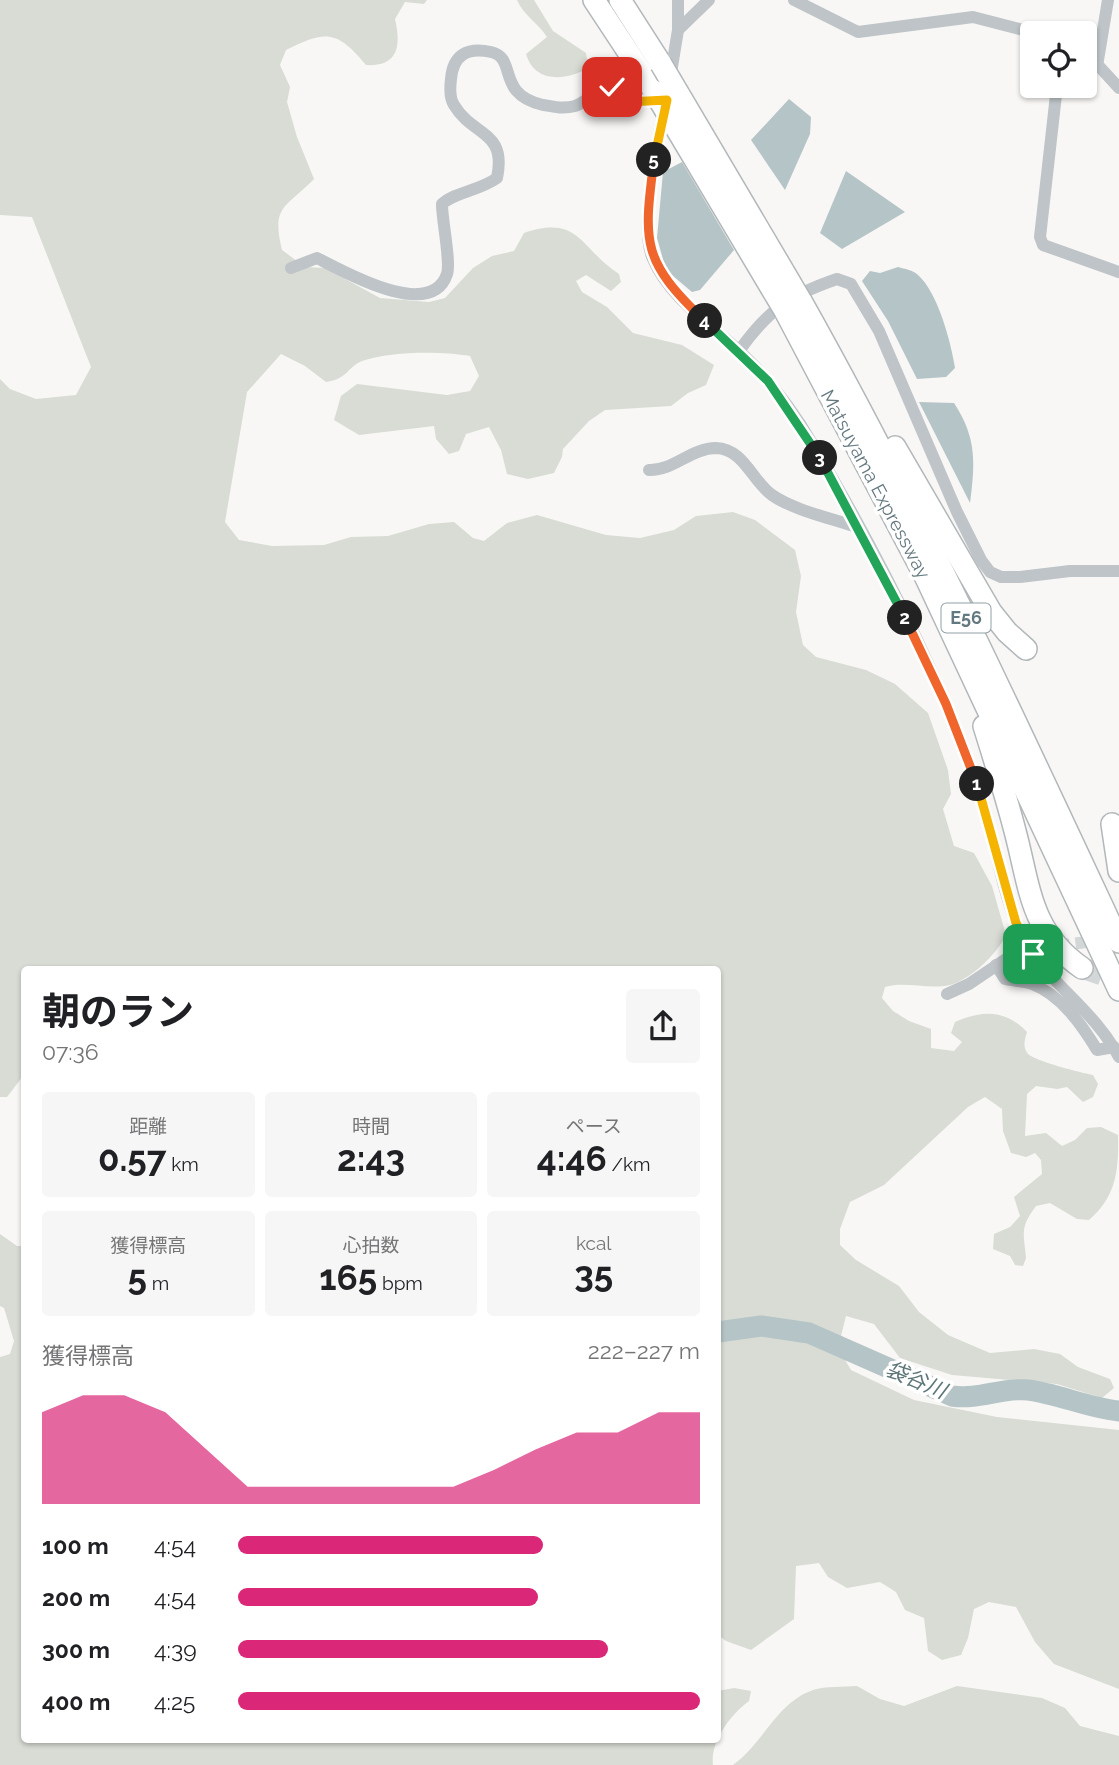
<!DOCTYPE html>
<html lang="ja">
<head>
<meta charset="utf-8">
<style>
	:root { --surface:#fff; --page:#f6f6f6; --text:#202124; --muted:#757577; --accent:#db2777 }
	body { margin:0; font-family:Raleway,"Noto Sans JP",sans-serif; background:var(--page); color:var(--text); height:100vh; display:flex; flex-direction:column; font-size:26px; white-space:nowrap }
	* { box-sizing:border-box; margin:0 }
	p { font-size:23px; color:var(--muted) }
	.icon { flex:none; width:38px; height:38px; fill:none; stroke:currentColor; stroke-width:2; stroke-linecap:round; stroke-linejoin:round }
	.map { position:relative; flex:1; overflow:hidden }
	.side { position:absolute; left:21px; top:966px; width:700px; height:777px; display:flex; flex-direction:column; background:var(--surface); border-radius:7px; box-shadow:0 2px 5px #0004 }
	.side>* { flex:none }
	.fabs { position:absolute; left:1020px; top:21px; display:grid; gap:14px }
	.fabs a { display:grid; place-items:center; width:77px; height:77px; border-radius:7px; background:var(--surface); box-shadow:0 2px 5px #0004; font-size:35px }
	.pin { position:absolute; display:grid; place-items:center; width:60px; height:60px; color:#fff; margin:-30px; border-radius:14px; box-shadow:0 4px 10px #0006 }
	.km { position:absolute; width:35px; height:35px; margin:-18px; border-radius:50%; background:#222; color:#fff; font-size:19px; line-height:35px; text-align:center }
	.round { display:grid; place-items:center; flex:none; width:74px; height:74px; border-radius:7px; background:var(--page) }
	.summary { display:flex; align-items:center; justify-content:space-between; height:119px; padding:0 21px }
	h1 { font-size:38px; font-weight:700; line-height:52px }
	.stats { display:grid; grid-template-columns:repeat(3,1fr); gap:10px; height:119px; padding:7px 21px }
	.stats div { display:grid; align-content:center; border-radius:7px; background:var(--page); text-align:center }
	.stats b { font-size:35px; font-weight:700 }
	.stats small { font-size:19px; font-weight:400 }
	.stats p { font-size:19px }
	.chart { height:196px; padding:14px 21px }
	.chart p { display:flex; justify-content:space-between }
	.chart svg { width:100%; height:126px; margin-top:7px; fill:var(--accent); opacity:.7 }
	ul { padding:0 21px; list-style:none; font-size:23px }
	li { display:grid; grid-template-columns:112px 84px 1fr; align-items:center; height:52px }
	li i { height:18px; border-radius:9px; background:var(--accent) }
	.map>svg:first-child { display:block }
</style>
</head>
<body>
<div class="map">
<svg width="1119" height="1765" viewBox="0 0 1119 1765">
	<rect width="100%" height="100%" fill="#f8f7f5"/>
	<!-- green -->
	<g fill="#d8dcd4">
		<path d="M0 0H427L424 4 405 2 395 19C401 45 399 67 366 65 337 30 326 30 286 50L280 65 290 87 287 102 297 137 314 179C286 208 271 205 282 250L305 267 325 268 380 298 429 302 445 298 473 268 492 256 514 251 524 233C580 214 580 249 619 274L621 282 611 291 586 275 576 281 582 292 607 307 633 333 682 345 714 365 706 385 688 393 671 406 605 410 589 421 563 449 562 457 554 473 528 479 507 474 501 450 489 427 466 434 459 451 449 454 436 439 434 426 359 435 334 420 341 396 357 384 447 395 470 391 479 376 470 356C440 351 392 351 362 361 347 367 348 379 326 382L305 366 281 354 247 392 225 522 239 540 272 546 324 545 351 537 388 536 429 524 454 522 473 538 484 541 507 523 537 515 606 535 640 538 674 530 696 516 733 512 755 520 795 550 801 576 796 612 803 645 816 657 866 670 895 684 928 713 948 770 951 794 943 809 954 846 974 853 992 886 1006 935C996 955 971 979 950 985 928 990 906 981 885 987L882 998 893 1011 909 1021 931 1029V1048L954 1051 962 1042 951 1033 955 1022C982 1010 1005 1009 1027 1032 1025 1039 1022 1047 1028 1054 1035 1061 1082 1073 1093 1075L1098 1084 1093 1097 1083 1102 1067 1087 1057 1089 1036 1086 1027 1094 1025 1136 1046 1133 1062 1146 1075 1140 1087 1128 1101 1127 1118 1135C1119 1170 1116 1197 1089 1220L1077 1219 1050 1203 1036 1206C1019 1229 1024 1233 1026 1258L1023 1266 1015 1265 1010 1256 993 1249 994 1234 1010 1227 1020 1216 1014 1197 1042 1174 1041 1160 1035 1153 1026 1157 1011 1153 1003 1131 1002 1109 985 1097 968 1107 884 1185 850 1202 840 1229V1245L856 1260 899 1286 919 1312 948 1335 990 1353 1034 1349 1060 1354 1078 1367 1110 1379 1114 1388 1102 1398 1057 1384 952 1375 900 1358 874 1324 846 1316 838 1348 851 1370 914 1400 997 1417 1119 1430V1689L1054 1664 1035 1642 1016 1607 989 1602 974 1609 968 1638 961 1655 942 1660 928 1651 924 1618 905 1610 896 1592 880 1582 847 1588 828 1577 819 1563 796 1566 794 1619 751 1650 726 1641 718 1635V970H24L23 1076 7 1097H0V379L10 389 36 399 76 395 91 367 32 217 0 215Z"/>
		<path d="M517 0H534L553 31 586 53 587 60 583 71C561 81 534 81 526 54L547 37C539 24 523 15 517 0Z"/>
		<path d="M0 1234 17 1246H24V1740H718V1691L734 1688 751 1691 749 1701C731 1714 710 1742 713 1765H0V1357L10 1354 14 1341 4 1308 0 1306Z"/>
		<path d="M857 1686 880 1699 904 1706 957 1686 1042 1698 1065 1708 1080 1726 1119 1736V1765H733C763 1744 776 1703 813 1690 825 1686 844 1687 857 1686Z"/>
	</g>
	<!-- water -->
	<g fill="#b5c4c6">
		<path d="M789 99 811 117 810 134 785 190 751 140Z"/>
		<path d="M682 162 734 250 700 290 692 292 666 270 657 238 663 172Z"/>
		<path d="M846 171 905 212 842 249 820 233Z"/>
		<path d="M898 267C905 269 913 270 918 275 938 293 951 342 955 368L946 377 917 379 888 321 862 281 870 271 880 273Z"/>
		<path d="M919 402 954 403C977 438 975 463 970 503Z"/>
	</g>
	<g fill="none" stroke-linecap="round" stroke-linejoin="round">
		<!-- river -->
		<path stroke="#b5c4c6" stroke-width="21" d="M718 1332 761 1326 809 1333 952 1396C980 1400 1002 1387 1028 1390 1059 1394 1088 1408 1119 1411"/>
		<!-- street-tunnel -->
		<path stroke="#d3d7d8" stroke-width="12" stroke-dasharray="12 6" stroke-linecap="butt" d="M1022 951 1101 940"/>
		<!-- highway-tunnel -->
		<path stroke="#d3d7d8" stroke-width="21" stroke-dasharray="21 10" stroke-linecap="butt" d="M1082 968 1119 981"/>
		<defs>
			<g id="highway">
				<path d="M594 0 654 91"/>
				<path d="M620 0 661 64"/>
				<path d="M801 301C918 509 1018 726 1119 942"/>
				<path d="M785 311 926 578 1119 990"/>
				<path d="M895 447 991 612 1007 632 1026 649"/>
				<path d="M984 726C995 761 1006 796 1015 831 1030 887 1030 932 1082 968"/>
				<path d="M1112 824 1119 871"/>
			</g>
		</defs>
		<!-- highway casing -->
		<use href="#highway" stroke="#b2b7ba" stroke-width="24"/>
		<!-- street -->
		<g stroke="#bec4c7" stroke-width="12">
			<path d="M794 0 858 32 973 17 1035 33"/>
			<path d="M678 30 709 0"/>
			<path d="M1085 51 1119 88"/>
			<path d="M1097 66 1108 0"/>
			<path d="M670 79 678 30V0"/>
			<path d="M1057 86 1040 237 1043 245 1119 272"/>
			<path d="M665 108C656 141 639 229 653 259 669 297 709 323 739 351 768 378 793 410 813 445 876 551 934 665 976 781 993 827 998 878 1016 923 1037 977 1091 1004 1119 1057"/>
			<path d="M291 268 317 258C343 271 431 322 447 274 451 262 442 221 442 204 455 192 479 191 497 178 507 130 473 137 454 105 450 99 450 87 451 79 453 55 467 47 491 52 518 58 495 94 543 105 554 107 564 109 575 106 587 102 595 91 606 86L628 102 663 100"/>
			<path d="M739 351C768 310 790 295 837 279L851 284 879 331 957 512 981 560 990 572 1001 577H1020L1070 571H1119"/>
			<path d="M649 470C673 471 691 448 716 448 744 449 752 481 772 495 793 510 834 519 859 528"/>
			<path d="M996 965 1005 979C1014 981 1024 981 1032 984 1061 995 1082 1025 1097 1050L1114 1047"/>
			<path d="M947 994 969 984 1018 951"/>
		</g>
		<!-- highway -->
		<use href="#highway" stroke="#fff" stroke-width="21"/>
		<defs>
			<g id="highway-bridge">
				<path d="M661 64 801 301"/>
				<path d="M654 91 785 311"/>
			</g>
		</defs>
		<!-- highway-bridge casing -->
		<use href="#highway-bridge" stroke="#b2b7ba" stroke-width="24" stroke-linecap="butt"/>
		<!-- highway-bridge -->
		<use href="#highway-bridge" stroke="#fff" stroke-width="21"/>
	</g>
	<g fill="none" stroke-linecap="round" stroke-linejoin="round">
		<defs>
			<path id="split-1" d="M977 784 1016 923 1033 954"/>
			<path id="split-2" d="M905 618 946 704 977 784"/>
			<path id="split-3" d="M820 458 905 618"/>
			<path id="split-4" d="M705 321 768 381 820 458"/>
			<path id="split-5" d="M654 160C643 244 642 261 705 321"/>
			<path id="split-6" d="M612 87 628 102 667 100 654 160"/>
		</defs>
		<!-- split-1 casing -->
		<use href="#split-1" stroke="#fff" stroke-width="14"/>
		<!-- split-2 casing -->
		<use href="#split-2" stroke="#fff" stroke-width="14"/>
		<!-- split-3 casing -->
		<use href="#split-3" stroke="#fff" stroke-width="14"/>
		<!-- split-4 casing -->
		<use href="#split-4" stroke="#fff" stroke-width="14"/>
		<!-- split-5 casing -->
		<use href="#split-5" stroke="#fff" stroke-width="14"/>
		<!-- split-6 casing -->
		<use href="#split-6" stroke="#fff" stroke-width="14"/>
		<!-- split-1 -->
		<use href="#split-1" stroke="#f5b400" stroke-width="9"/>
		<!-- split-2 -->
		<use href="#split-2" stroke="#f0652b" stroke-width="9"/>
		<!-- split-3 -->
		<use href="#split-3" stroke="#22a559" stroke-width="9"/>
		<!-- split-4 -->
		<use href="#split-4" stroke="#22a559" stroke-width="9"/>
		<!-- split-5 -->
		<use href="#split-5" stroke="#f0652b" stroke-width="9"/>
		<!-- split-6 -->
		<use href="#split-6" stroke="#f5b400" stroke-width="9"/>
	</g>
	<g text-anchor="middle" stroke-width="7" stroke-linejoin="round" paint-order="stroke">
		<!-- shield labels -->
		<rect fill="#fff" stroke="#92a0a5" stroke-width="2" x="941.5" y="603.5" width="49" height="29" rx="5"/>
		<g font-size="18" font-weight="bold" fill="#64787f">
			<text x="966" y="624">E56</text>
		</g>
		<!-- street labels -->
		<g font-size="19" fill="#64787f" stroke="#fff">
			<text transform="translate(876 484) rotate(62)" y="7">Matsuyama Expressway</text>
		</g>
		<!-- water labels -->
		<g font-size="21" font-style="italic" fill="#5e7679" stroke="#fff">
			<text transform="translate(916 1380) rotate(23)" y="7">袋谷川</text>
		</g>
	</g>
</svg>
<div class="fabs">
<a><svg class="icon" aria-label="locate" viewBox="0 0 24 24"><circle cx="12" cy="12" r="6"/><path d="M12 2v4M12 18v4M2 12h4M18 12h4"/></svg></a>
</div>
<div class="pin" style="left:1033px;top:954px;background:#1e9e55"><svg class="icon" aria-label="arrive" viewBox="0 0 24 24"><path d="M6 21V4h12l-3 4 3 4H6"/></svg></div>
<div class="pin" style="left:612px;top:87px;background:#d93025"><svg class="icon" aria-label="check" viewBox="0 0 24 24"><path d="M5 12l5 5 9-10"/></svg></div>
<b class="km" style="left:977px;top:784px">1</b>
<b class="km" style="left:905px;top:618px">2</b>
<b class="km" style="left:820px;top:458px">3</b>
<b class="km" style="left:705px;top:321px">4</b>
<b class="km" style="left:654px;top:160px">5</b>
<section class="side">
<div class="summary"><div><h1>朝のラン</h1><p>07:36</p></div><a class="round"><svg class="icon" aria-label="share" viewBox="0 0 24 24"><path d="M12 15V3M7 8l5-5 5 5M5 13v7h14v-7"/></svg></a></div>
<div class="stats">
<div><p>距離</p><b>0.57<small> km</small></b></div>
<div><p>時間</p><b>2:43</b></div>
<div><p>ペース</p><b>4:46<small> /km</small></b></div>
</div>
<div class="stats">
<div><p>獲得標高</p><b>5<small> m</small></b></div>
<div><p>心拍数</p><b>165<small> bpm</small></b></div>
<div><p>kcal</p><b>35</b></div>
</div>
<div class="chart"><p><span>獲得標高</span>222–227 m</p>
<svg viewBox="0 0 160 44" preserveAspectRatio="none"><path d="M0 44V12L10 6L20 6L30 12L40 25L50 38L60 38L70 38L80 38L90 38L100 38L110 32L120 25L130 19L140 19L150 12L160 12V44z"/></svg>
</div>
<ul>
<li><b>100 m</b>4:54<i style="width:66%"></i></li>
<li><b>200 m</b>4:54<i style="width:65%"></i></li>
<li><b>300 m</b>4:39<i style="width:80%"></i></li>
<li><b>400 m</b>4:25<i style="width:100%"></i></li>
</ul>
</section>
</div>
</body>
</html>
